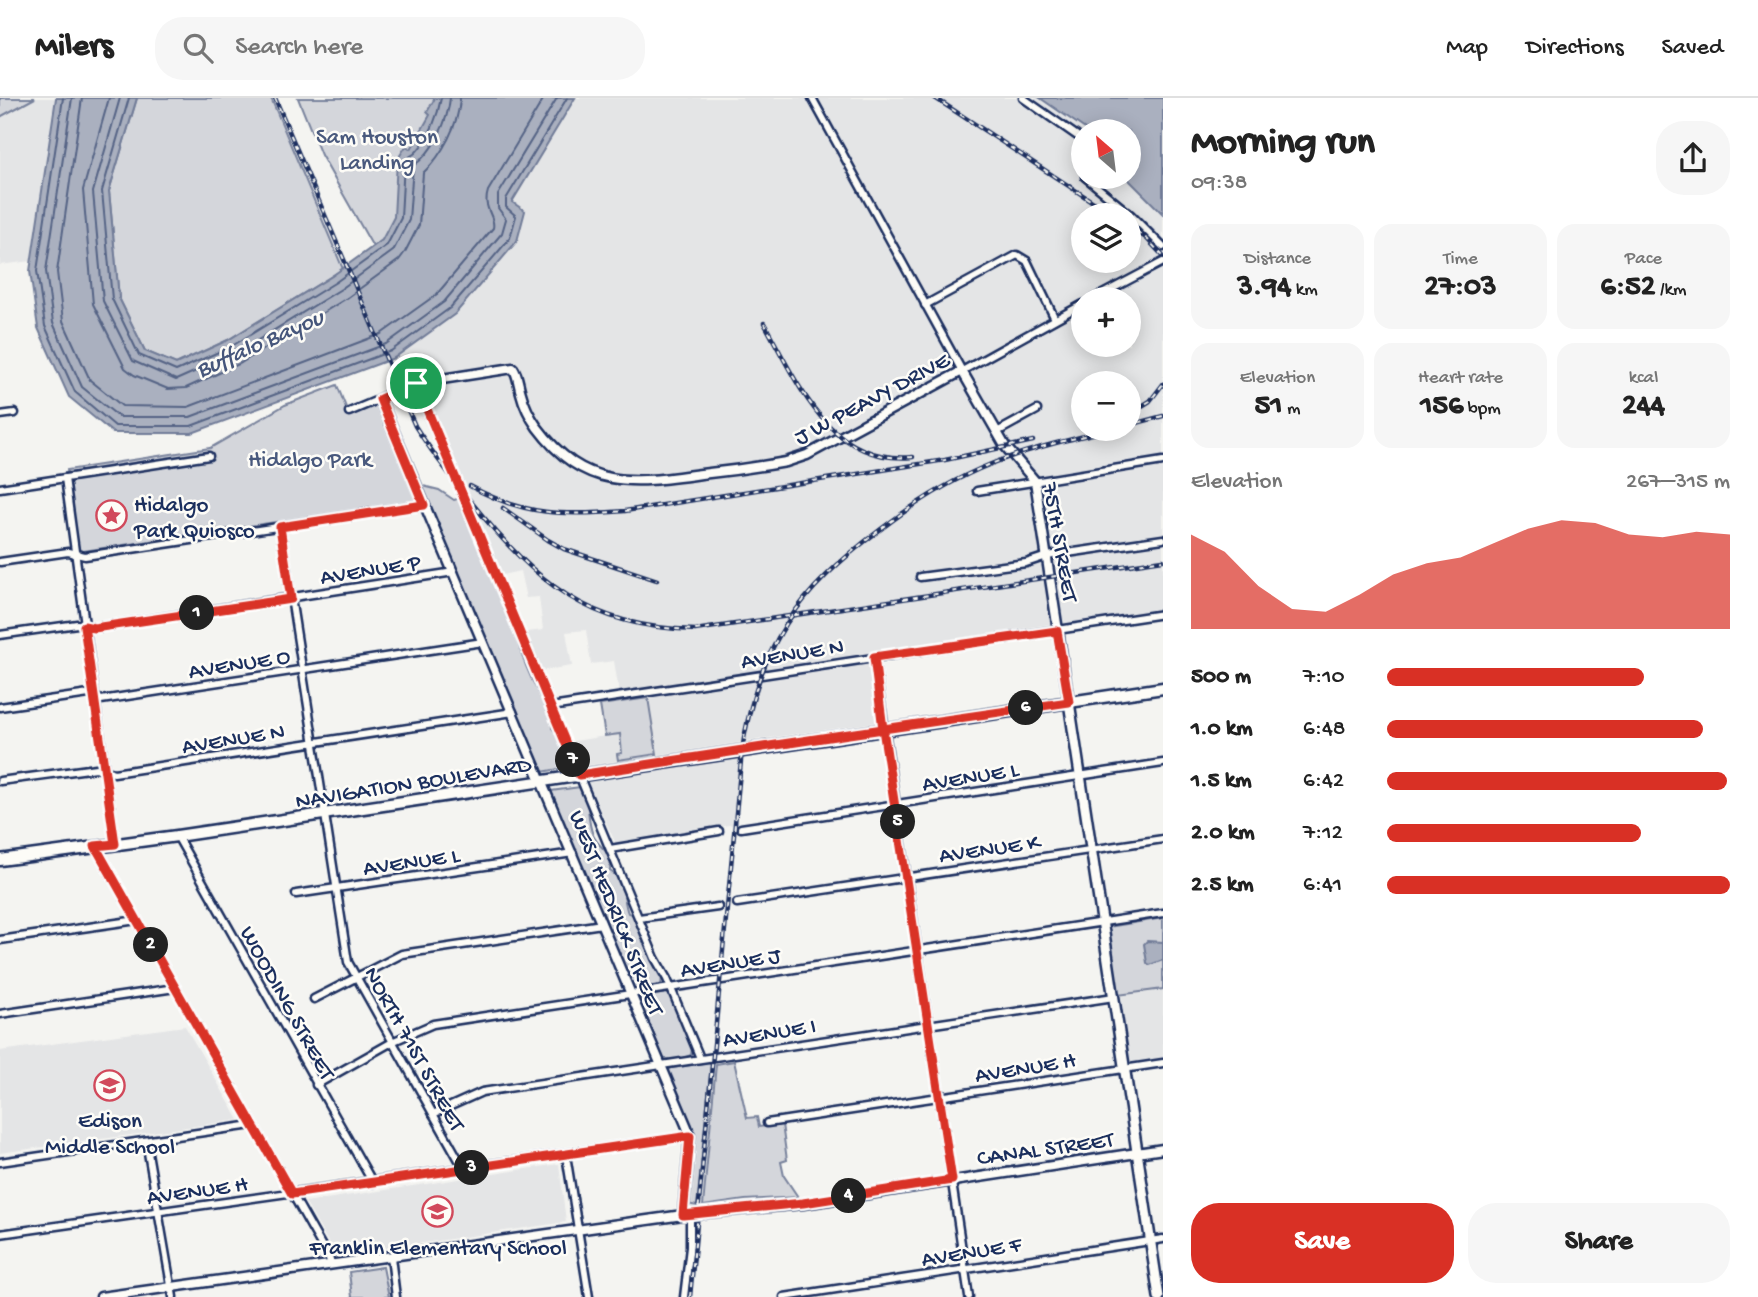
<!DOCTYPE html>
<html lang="en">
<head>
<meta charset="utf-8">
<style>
	:root { --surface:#fff; --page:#f6f6f6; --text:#222; --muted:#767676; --line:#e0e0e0; --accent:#d93025 }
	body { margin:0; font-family:"Gochi Hand",sans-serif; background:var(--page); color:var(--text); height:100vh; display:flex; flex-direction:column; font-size:26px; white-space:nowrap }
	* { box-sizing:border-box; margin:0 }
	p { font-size:23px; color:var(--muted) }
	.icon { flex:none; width:38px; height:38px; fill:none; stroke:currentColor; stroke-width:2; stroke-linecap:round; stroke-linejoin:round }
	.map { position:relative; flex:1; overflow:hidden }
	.panel { display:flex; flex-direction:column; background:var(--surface); width:595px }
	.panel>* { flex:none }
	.needle { width:46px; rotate:332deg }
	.fabs { position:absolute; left:1071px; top:21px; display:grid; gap:14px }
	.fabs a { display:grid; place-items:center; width:70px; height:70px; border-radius:50%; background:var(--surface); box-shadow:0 4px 18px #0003; font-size:35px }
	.pin { position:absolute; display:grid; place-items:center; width:60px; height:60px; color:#fff; margin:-30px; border:4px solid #fff; border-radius:50%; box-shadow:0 2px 7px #0007 }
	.km { position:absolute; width:35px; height:35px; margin:-18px; border-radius:50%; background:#222; color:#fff; font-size:19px; line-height:35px; text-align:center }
	.round { display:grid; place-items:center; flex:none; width:74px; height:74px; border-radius:28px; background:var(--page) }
	.summary { display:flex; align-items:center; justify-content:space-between; height:119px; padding:0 28px }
	h1 { font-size:38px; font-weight:800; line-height:52px }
	.stats { display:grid; grid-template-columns:repeat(3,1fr); gap:10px; height:119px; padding:7px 28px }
	.stats div { display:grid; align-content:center; border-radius:18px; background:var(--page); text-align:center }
	.stats b { font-size:30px; font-weight:800 }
	.stats small { font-size:19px; font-weight:400 }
	.stats p { font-size:19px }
	.chart { height:196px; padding:14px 28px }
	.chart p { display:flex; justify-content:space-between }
	.chart svg { width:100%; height:126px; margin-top:7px; fill:var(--accent); opacity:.7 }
	.cta { display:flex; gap:14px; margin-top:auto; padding:14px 28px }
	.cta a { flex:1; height:80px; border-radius:28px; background:var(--accent); color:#fff; font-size:28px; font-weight:800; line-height:80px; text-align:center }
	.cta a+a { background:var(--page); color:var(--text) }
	ul { padding:0 28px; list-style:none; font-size:23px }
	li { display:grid; grid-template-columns:112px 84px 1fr; align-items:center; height:52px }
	li i { height:18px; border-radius:9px; background:var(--accent) }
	header { display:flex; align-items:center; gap:42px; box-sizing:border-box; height:98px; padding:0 35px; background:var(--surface); border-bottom:2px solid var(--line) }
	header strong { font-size:33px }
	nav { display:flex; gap:38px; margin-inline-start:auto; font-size:24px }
	.search { width:490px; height:63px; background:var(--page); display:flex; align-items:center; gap:18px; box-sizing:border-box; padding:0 24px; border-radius:28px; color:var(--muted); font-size:26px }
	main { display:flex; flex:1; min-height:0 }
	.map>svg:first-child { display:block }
</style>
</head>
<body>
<header>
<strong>Milers</strong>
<div class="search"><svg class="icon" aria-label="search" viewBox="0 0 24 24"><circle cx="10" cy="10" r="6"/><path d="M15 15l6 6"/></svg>Search here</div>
<nav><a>Map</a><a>Directions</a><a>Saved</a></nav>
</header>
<main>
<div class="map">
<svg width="1163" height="1199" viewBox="0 0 1163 1199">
	<rect width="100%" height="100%" fill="#f4f4f1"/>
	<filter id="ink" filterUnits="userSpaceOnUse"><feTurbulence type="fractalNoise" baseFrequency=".0143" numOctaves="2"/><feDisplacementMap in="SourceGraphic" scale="14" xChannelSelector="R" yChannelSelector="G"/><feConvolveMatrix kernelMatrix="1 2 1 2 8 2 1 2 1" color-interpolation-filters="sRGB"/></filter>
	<g filter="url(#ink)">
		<!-- built -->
		<g fill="#e4e5e6" fill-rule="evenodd">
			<path d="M35 0H56L32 163 0 167V19Z"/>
			<path d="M575 0H1038L1086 33H1083V79H1128L1163 116V511L867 556 878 626 740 644 735 726 616 746 569 644 605 638 600 607 619 594 614 563 591 566 586 532 566 534 572 568 539 573 525 541 527 534 543 532 539 499 526 500 520 473 498 478 394 260 455 216 512 105ZM1083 117H1129V163H1083ZM1083 201H1129V247H1083ZM1083 285H1129V331H1083Z"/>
			<path d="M1163 891V962L1128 967 1118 897Z"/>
			<path d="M185 928 239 1022 0 1055V953Z"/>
			<path d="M559 1066 566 1124 336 1158 305 1104Z"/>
		</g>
		<!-- green -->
		<g fill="#d4d6db" stroke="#78829c" stroke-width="2">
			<path d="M0 0H35L0 19Z"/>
			<path d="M137 0H271L343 171 228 242 176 266 145 253 119 200 109 93Z"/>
			<path d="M298 0H436L449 23 377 156 321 57Z"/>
			<path d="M337 287 349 317 378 305 417 398 415 403 77 454 67 372 210 350 285 307Z"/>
			<path d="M419 387 439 392 454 402 461 400 516 536C521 556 528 576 539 595 545 606 550 614 553 626L552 630C560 638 570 655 570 669L542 674 538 668Z"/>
			<path d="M648 600 657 656 618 662 617 656 622 655 620 636 605 638 600 607Z"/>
			<path d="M580 689C583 695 587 703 588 710 589 719 589 727 593 737 600 753 613 751 610 773 627 784 622 800 628 815L635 817 662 879 661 888 639 891 631 889 550 696 551 693Z"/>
			<path d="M1163 820V891L1118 897 1108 829Z"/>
			<path d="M666 895 671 898 692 951 691 957C683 961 669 964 661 960L638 905 642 899Z"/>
			<path d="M734 963 747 1020 757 1019 759 1029 782 1026 787 1062 781 1064 784 1078 798 1099 745 1102 703 1108 716 966Z"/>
			<path d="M709 964 711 967 697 1108 687 1106 692 1046 667 973 672 970Z"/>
			<path d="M383 1169 389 1199H352L349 1174Z"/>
		</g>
		<!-- water -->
		<g fill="#aab0bf" stroke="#717c98" stroke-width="2">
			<path d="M56 0H137L109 93 119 200 145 253 176 266 228 242 332 178 382 142 394 119 397 62 406 48 411 51 430 17 427 14 435 0H575L512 104 525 113 517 143 455 216 394 260 192 335H113L69 299 38 230 30 173Z"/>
			<path d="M1040 0H1163V116L1126 79H1129V33H1088Z"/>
			<path d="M1147 843 1163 844V862L1150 867 1147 865 1144 846Z"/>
		</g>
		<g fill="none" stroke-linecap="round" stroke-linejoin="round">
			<!-- shore -->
			<g stroke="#546385" stroke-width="2">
				<path d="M63 0 37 173 45 228 75 294 115 328H191L391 253 450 210 510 140 516 118 506 109V101L567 0"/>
				<path d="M72 0 46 173 53 225 82 289 119 319H190L386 246 444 204 502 135 506 121 498 110V97L557 0"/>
				<path d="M82 0 57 174 63 223 90 282 122 308 188 309 381 236 437 196 493 130C496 118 482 112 488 93L544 0"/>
				<path d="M109 0 83 92 93 206 125 270 134 277 168 291 186 290 241 265 347 200 399 162 405 154 419 127 423 75C442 58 459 26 460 0"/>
				<path d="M120 0 93 94 103 203 133 263 176 282 237 255 341 191 393 153 409 122 413 68C433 55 448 23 450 0"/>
				<path d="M129 0 102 93 112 201 139 257 176 273 232 248 336 184 387 147 401 120 404 64C408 57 413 59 417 53 430 39 438 17 441 0"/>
			</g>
			<defs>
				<g id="minor">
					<path d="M812 0 962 273 1083 206"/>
					<path d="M1023 0 1083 42"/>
					<path d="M1085 79 1130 116 1163 149"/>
					<path d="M1093 201 1163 164"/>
					<path d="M925 207 1017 157 1027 163 1055 221"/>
					<path d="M416 285 655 860 667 881 700 960"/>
					<path d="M349 314 380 301"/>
					<path d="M0 317 15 315"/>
					<path d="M997 334 1037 312"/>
					<path d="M65 380 115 746"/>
					<path d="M0 390 209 358"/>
					<path d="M977 393 1163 363"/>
					<path d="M280 429 348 864 464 1071"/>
					<path d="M0 464 68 454 85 458 424 407"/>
					<path d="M920 479 1026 465 1047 458 1163 441"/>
					<path d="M0 537 77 526 94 530 454 474"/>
					<path d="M874 559 969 1199"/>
					<path d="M0 609 89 596 101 602 483 544"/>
					<path d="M551 609 1163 516"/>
					<path d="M0 683 96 670 114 675 513 614"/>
					<path d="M741 730 1163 665"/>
					<path d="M177 738 373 1085"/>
					<path d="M95 748 332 1166"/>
					<path d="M610 751 719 733"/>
					<path d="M296 796 573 755"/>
					<path d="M737 805 1163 741"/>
					<path d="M639 820 718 809"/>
					<path d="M0 842 137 822"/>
					<path d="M314 901 402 856 602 826"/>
					<path d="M0 916 175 890"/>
					<path d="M316 987 394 943 433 926 1163 815"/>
					<path d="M433 1016 482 994 1114 899"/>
					<path d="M767 1025 1163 965"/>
					<path d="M146 1043 173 1199"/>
					<path d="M566 1057 589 1199"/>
					<path d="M0 1064 252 1027"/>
					<path d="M0 1136 690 1038"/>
					<path d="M391 1159 396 1199"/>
					<path d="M684 1199 690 1149V1116"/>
					<path d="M784 1199 1163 1141"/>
				</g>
				<g id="tertiary">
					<path d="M683 1117 690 1038 687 1029 380 301 416 285 513 270C518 277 518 286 521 295 524 307 530 319 537 329 584 392 631 386 701 376 729 373 758 369 786 364L807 357 962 273 1005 348 1035 383 1069 604"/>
					<path d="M101 1199 683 1117 803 1106 1163 1051"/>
				</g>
				<path id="secondary" d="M1069 604 1159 1199"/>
				<path id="primary" d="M0 762 177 738 1163 590"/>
			</defs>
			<!-- minor casing -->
			<use href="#minor" stroke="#1b2f5e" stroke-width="11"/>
			<!-- tertiary casing -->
			<use href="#tertiary" stroke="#1b2f5e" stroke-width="13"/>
			<!-- secondary casing -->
			<use href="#secondary" stroke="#1b2f5e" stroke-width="14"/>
			<!-- primary casing -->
			<use href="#primary" stroke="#1b2f5e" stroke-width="15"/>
			<!-- minor -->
			<use href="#minor" stroke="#fdfcf7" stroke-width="6"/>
			<!-- tertiary -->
			<use href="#tertiary" stroke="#fdfcf7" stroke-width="8"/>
			<!-- secondary -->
			<use href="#secondary" stroke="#fdfcf7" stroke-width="9"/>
			<!-- primary -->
			<use href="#primary" stroke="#fdfcf7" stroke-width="10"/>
			<defs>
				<g id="rail">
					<path d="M275 0 415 328C432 355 452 380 472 405 537 485 587 529 695 532L1163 462"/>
					<path d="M935 0 1113 117"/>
					<path d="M1129 128 1147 141 1163 158"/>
					<path d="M764 225C798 285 829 367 913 359"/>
					<path d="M1129 316 1150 303 1163 286"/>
					<path d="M1129 327 1163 318"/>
					<path d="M470 388C524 418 565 418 625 413L945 362 1033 343"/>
					<path d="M503 410 548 442 564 451 657 482"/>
					<path d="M690 1199 742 652C759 547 797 494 881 431 915 405 951 382 991 366 1030 350 1072 341 1113 331"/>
				</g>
			</defs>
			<!-- rail casing -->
			<use href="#rail" stroke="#1b2f5e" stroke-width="4.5"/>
			<!-- rail -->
			<use href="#rail" stroke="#fdfcf7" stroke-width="2" stroke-dasharray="5" stroke-linecap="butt"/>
		</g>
	</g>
	<g fill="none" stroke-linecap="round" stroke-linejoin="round" filter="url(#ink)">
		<defs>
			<path id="route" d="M416 285 380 301 424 407 280 429 291 501 94 530 84 528 115 746 95 748 292 1096 690 1038 683 1117 803 1105 952 1082 883 631 874 559 1057 533 1069 604 842 637 579 677 416 285"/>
		</defs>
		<!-- route casing -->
		<use href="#route" stroke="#fff" stroke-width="14"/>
		<!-- route -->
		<use href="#route" stroke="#d93025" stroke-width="9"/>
	</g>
	<!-- icons -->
	<defs>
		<symbol id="sight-ring" viewBox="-11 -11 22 22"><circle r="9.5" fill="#fdfcf7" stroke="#d1495b" stroke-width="1.5"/><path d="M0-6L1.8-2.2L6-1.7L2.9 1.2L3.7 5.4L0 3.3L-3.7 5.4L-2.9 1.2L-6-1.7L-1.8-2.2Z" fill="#d1495b"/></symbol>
		<symbol id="school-ring" viewBox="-11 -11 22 22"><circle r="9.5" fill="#fdfcf7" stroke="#d1495b" stroke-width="1.5"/><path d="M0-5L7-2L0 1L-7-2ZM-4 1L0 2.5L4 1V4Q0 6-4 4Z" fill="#d1495b"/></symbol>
	</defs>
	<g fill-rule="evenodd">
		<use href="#sight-ring" x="94" y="400" width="35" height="35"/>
		<use href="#school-ring" x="92" y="970" width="35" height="35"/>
		<use href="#school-ring" x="420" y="1096" width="35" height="35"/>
	</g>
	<g text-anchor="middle" stroke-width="5" stroke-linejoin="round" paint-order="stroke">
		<!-- park labels -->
		<g font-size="23" fill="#49597d" stroke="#fdfcf7">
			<text x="377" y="45">Sam Houston<tspan x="377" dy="26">Landing</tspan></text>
			<text x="310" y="368">Hidalgo Park</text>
		</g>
		<!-- street labels -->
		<g font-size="23" fill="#1b2f5e" stroke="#fdfcf7">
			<text transform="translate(871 299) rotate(-28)" y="8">J W PEAVY DRIVE</text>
			<text transform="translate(1062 444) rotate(80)" y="8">75TH STREET</text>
			<text transform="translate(370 470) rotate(-9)" y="8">AVENUE P</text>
			<text transform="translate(792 554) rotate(-9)" y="8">AVENUE N</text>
			<text transform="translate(239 564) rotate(-9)" y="8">AVENUE O</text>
			<text transform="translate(233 639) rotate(-9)" y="8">AVENUE N</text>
			<text transform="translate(970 677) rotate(-9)" y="8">AVENUE L</text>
			<text transform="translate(413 683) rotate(-9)" y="8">NAVIGATION BOULEVARD</text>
			<text transform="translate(989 749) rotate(-8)" y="8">AVENUE K</text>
			<text transform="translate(411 762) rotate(-8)" y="8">AVENUE L</text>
			<text transform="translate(618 814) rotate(68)" y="8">WEST HEDRICK STREET</text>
			<text transform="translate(730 863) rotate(-9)" y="8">AVENUE J</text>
			<text transform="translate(289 904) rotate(61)" y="8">WOODING STREET</text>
			<text transform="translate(769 933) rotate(-9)" y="8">AVENUE I</text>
			<text transform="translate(416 950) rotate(61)" y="8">NORTH 71ST STREET</text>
			<text transform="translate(1025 968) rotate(-9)" y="8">AVENUE H</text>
			<text transform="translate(1045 1049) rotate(-8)" y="8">CANAL STREET</text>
			<text transform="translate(197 1091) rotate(-8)" y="8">AVENUE H</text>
			<text transform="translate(971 1152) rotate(-9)" y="8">AVENUE F</text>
		</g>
		<!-- poi labels -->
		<g font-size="23" fill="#1b2f5e" stroke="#fdfcf7">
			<text x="134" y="413" text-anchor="start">Hidalgo<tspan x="134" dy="26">Park Quiosco</tspan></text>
			<text x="110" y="1029">Edison<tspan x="110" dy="26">Middle School</tspan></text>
			<text x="438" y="1156">Franklin Elementary School</text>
		</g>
		<!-- water labels -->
		<g font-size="24" font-style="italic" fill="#46567b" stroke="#fdfcf7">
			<text transform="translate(259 244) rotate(-24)" y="8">Buffalo Bayou</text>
		</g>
	</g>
</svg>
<div class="fabs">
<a><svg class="needle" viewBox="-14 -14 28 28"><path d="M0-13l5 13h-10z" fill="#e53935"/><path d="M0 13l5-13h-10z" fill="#767676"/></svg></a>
<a><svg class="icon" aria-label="layers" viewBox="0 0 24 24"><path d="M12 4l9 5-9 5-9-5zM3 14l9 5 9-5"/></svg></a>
<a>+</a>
<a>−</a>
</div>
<div class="pin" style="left:416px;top:285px;background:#1e9e55"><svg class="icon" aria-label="arrive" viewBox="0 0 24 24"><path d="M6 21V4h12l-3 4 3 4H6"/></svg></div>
<b class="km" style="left:197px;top:515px">1</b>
<b class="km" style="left:151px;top:847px">2</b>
<b class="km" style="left:472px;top:1070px">3</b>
<b class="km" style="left:849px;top:1098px">4</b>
<b class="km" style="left:898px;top:724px">5</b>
<b class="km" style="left:1026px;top:610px">6</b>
<b class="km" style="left:573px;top:662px">7</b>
</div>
<section class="panel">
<div class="summary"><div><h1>Morning run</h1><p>09:38</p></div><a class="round"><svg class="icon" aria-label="share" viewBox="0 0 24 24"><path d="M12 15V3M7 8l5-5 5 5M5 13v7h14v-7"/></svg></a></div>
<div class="stats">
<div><p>Distance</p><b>3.94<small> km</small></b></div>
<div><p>Time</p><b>27:03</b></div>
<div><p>Pace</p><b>6:52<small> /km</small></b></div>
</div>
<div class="stats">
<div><p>Elevation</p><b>51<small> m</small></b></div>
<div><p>Heart rate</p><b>156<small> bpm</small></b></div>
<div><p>kcal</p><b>244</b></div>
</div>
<div class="chart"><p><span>Elevation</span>267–315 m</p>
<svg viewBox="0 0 160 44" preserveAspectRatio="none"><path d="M0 44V11L10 17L20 29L30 37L40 38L50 32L60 25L70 21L80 19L90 14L100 9L110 6L120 7L130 11L140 12L150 10L160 11V44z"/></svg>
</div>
<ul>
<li><b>500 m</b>7:10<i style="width:75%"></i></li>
<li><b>1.0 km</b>6:48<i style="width:92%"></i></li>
<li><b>1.5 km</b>6:42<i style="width:99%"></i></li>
<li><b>2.0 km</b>7:12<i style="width:74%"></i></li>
<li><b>2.5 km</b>6:41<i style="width:100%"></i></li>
</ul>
<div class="cta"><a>Save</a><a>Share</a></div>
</section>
</main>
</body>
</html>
